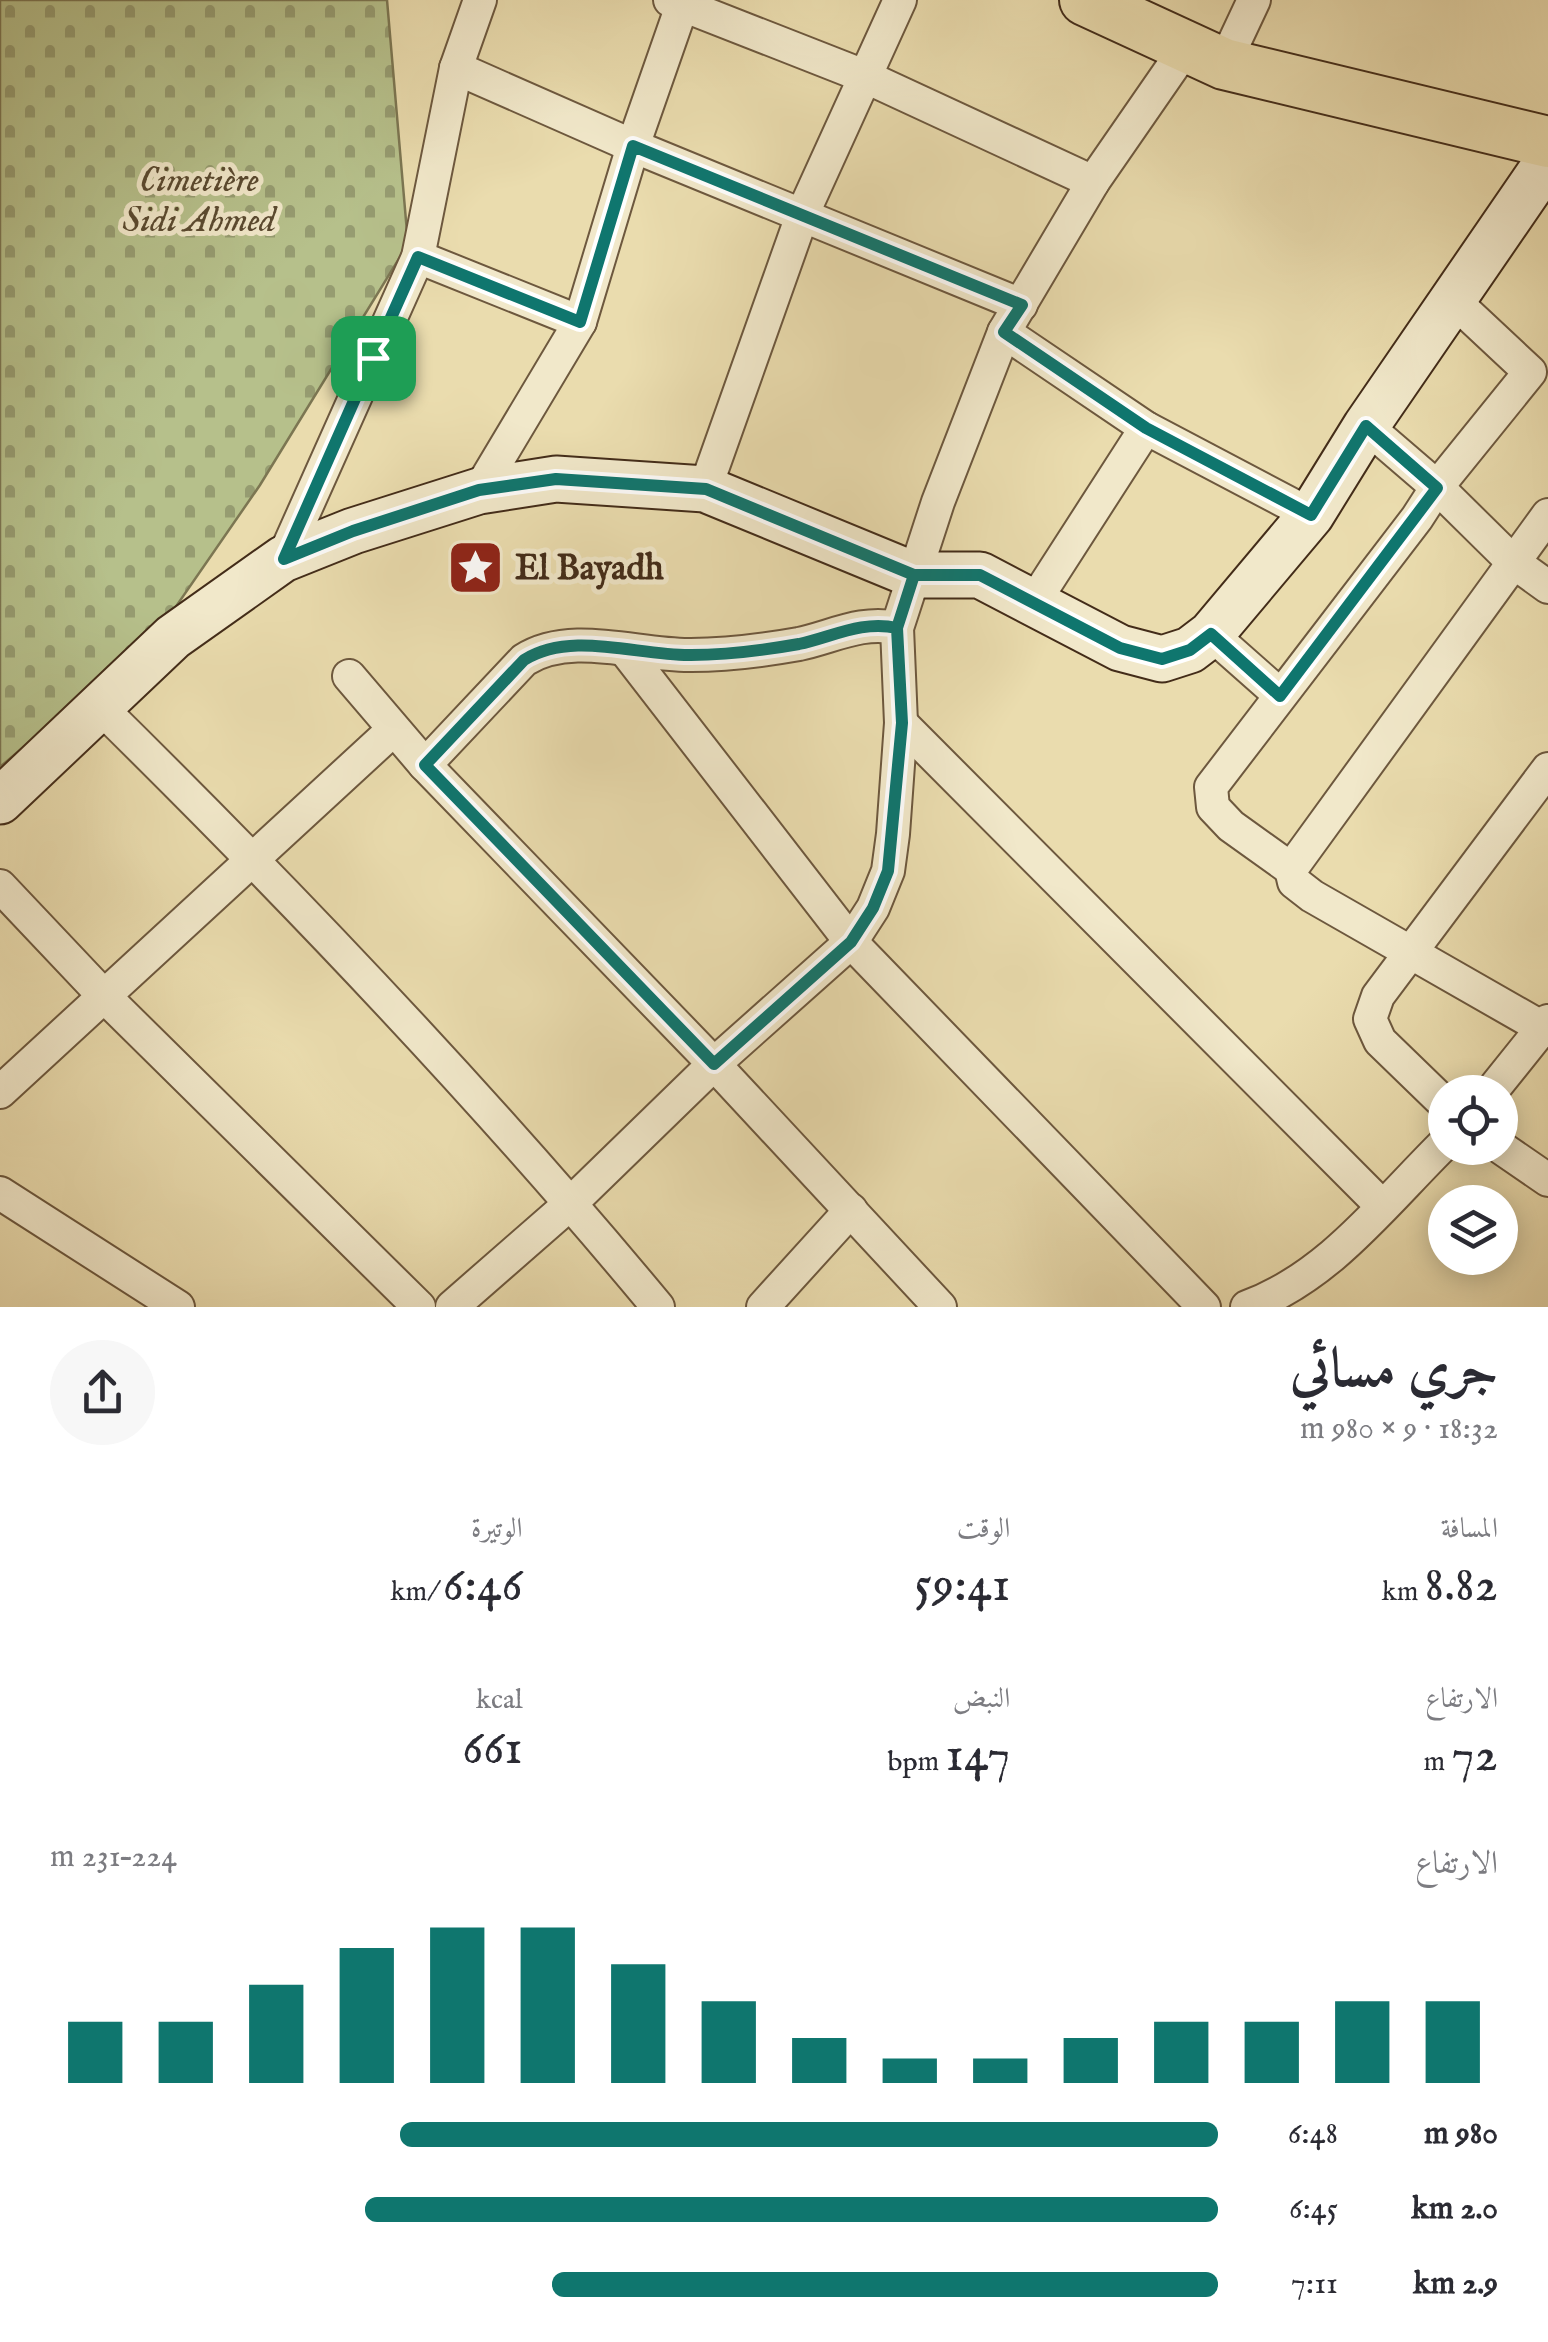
<!DOCTYPE html>
<html lang="ar">
<head>
<meta charset="utf-8">
<style>
	:root { --surface:#fff; --page:#f7f7f7; --text:#2b2b33; --muted:#7c7c81; --accent:#0f766e }
	body { margin:0; font-family:"IM FELL English",Amiri,serif; background:var(--page); color:var(--text); direction:rtl; height:100vh; display:flex; flex-direction:column; font-size:38px; white-space:nowrap }
	* { box-sizing:border-box; margin:0 }
	p { font-size:32px; color:var(--muted) }
	.icon { flex:none; width:55px; height:55px; fill:none; stroke:currentColor; stroke-width:2; stroke-linecap:round; stroke-linejoin:round }
	.map { position:relative; height:1307px; overflow:hidden; direction:ltr }
	.side { display:flex; flex-direction:column; background:var(--surface); flex:1 }
	.side>* { flex:none }
	.tools { position:absolute; left:1428px; top:1075px; display:grid; gap:20px }
	.tools a { display:grid; place-items:center; width:90px; height:90px; border-radius:50%; background:var(--surface); box-shadow:0 5px 25px #0003; font-size:50px }
	.pin { position:absolute; display:grid; place-items:center; width:85px; height:85px; color:#fff; margin:-42px; border-radius:20px; box-shadow:0 5px 15px #0006 }
	.round { display:grid; place-items:center; flex:none; width:105px; height:105px; border-radius:52px; background:var(--page) }
	.head { display:flex; align-items:center; justify-content:space-between; height:170px; padding:0 50px }
	h1 { font-size:55px; font-weight:600; line-height:75px }
	.figures { display:grid; grid-template-columns:repeat(3,1fr); gap:15px; height:170px; padding:10px 50px }
	.figures div { display:grid; align-content:center }
	.figures b { font-size:50px; font-weight:600 }
	.figures small { font-size:28px; font-weight:400 }
	.figures p { font-size:28px }
	.chart { height:280px; padding:20px 50px }
	.chart p { display:flex; justify-content:space-between }
	.chart svg { width:100%; height:180px; margin-top:10px; stroke:var(--accent); stroke-width:6 }
	ul { padding:0 50px; list-style:none; font-size:32px }
	li { display:grid; grid-template-columns:160px 120px 1fr; align-items:center; height:75px }
	li i { height:25px; border-radius:12px; background:var(--accent) }
	.map>svg:first-child { display:block }
</style>
</head>
<body>
<div class="map">
<svg width="1548" height="1307" viewBox="0 0 1548 1307">
	<defs>
		<pattern id="cemetery-stones" width="16" height="16" patternUnits="userSpaceOnUse" patternTransform="scale(2.5)"><rect width="16" height="16" fill="#b6c08b"/><path d="M2 7V4a2 2 0 0 1 4 0v3zM10 15v-3a2 2 0 0 1 4 0v3z" fill="#969c71"/></pattern>
	</defs>
	<rect width="100%" height="100%" fill="#eadcae"/>
	<filter id="stains"><feTurbulence type="fractalNoise" baseFrequency=".002" numOctaves="4"/><feColorMatrix values="0 0 0 0 .2 0 0 0 0 .09 0 0 0 0 .02 0 0 0 .5 -.17"/></filter>
	<radialGradient id="worn" r=".72"><stop offset=".6" stop-color="#630" stop-opacity="0"/><stop offset="1" stop-color="#630" stop-opacity=".3"/></radialGradient>
	<!-- cemetery -->
	<path fill="url(#cemetery-stones)" stroke="#7c7652" stroke-width="2.5" d="M0 0H387L408 244 260 485 157 634 0 767Z"/>
	<g fill="none" stroke-linecap="round" stroke-linejoin="round">
		<defs>
			<g id="street">
				<path d="M670 0 864 76 1093 182"/>
				<path d="M1224 64 1254 0"/>
				<path d="M456 68 633 146 1021 305"/>
				<path d="M418 257 580 322"/>
				<path d="M1004 332 1146 428 1311 515"/>
				<path d="M1366 426 1437 487 1512 561 1548 587"/>
				<path d="M705 489 803 213 900 0"/>
				<path d="M479 491 580 322 633 146 684 0"/>
				<path d="M1548 515 1291 869 1294 882 1312 896 1548 1031"/>
				<path d="M283 559 418 257 456 68 480 0"/>
				<path d="M1034 602 1146 428"/>
				<path d="M1211 634 1280 695"/>
				<path d="M625 650 851 942 1204 1307"/>
				<path d="M349 676 425 765 714 1064 940 1307"/>
				<path d="M98 705C293 897 483 1096 658 1307"/>
				<path d="M901 723 1381 1205"/>
				<path d="M425 765 524 660C571 630 638 656 691 655 725 655 765 650 799 644 832 637 862 620 897 628"/>
				<path d="M1291 869 1231 826 1213 807 1211 787 1417 518 1437 487 1530 372 1453 300"/>
				<path d="M0 886 104 996 419 1307"/>
				<path d="M0 1092 393 730"/>
				<path d="M1491 1092 1548 1021"/>
				<path d="M1445 1104 1380 1041 1370 1019 1378 996 1548 769"/>
				<path d="M1500 1147 1548 1180"/>
				<path d="M0 1193 178 1307"/>
				<path d="M452 1307 571 1203 714 1064 851 942 873 908 888 871 893 834 901 723 897 628 938 502 1004 332 1093 182 1185 49"/>
				<path d="M763 1307 851 1210"/>
				<path d="M1247 1307C1329 1277 1384 1203 1445 1143"/>
			</g>
			<path id="secondary" d="M0 801 173 637 283 559 353 531 479 491 556 479 705 489 914 575H980L1120 648 1162 659 1190 650 1211 634 1311 515 1366 426 1548 161"/>
			<path id="primary" d="M1085 0 1224 64 1548 142"/>
		</defs>
		<!-- street casing -->
		<use href="#street" stroke="#6d583e" stroke-width="36"/>
		<!-- secondary casing -->
		<use href="#secondary" stroke="#432c19" stroke-width="49"/>
		<!-- primary casing -->
		<use href="#primary" stroke="#432c19" stroke-width="54"/>
		<!-- street -->
		<use href="#street" stroke="#f1e8ca" stroke-width="32"/>
		<!-- secondary -->
		<use href="#secondary" stroke="#f1e8ca" stroke-width="45"/>
		<!-- primary -->
		<use href="#primary" stroke="#eadcae" stroke-width="50"/>
	</g>
	<g fill="none" stroke-linecap="round" stroke-linejoin="round">
		<defs>
			<path id="route" d="M373 358 284 559 353 531 479 490 556 479 706 489 914 575 897 628C862 620 832 637 799 644 765 650 725 655 691 655 638 656 572 630 524 660L425 765 714 1064 851 942 873 908 888 871 902 723 897 628 914 575H980L1120 648 1162 659 1190 650 1211 634 1280 696 1437 488 1366 426 1311 515 1146 428 1004 332 1022 305 633 146 580 322 418 257 373 358"/>
		</defs>
		<!-- route casing -->
		<use href="#route" stroke="#fff" stroke-width="20"/>
		<!-- route -->
		<use href="#route" stroke="#0f766e" stroke-width="12"/>
	</g>
	<!-- icons -->
	<defs>
		<symbol id="sight-square" viewBox="-11 -11 22 22"><rect x="-9" y="-9" width="18" height="18" rx="4" fill="#8f2418" stroke="#f1e8ca"/><path d="M0-6L1.8-2.2L6-1.7L2.9 1.2L3.7 5.4L0 3.3L-3.7 5.4L-2.9 1.2L-6-1.7L-1.8-2.2Z" fill="#fff"/></symbol>
	</defs>
	<g fill-rule="evenodd">
		<use href="#sight-square" x="444" y="536" width="63" height="63"/>
	</g>
	<g text-anchor="middle" stroke-width="10" stroke-linejoin="round" paint-order="stroke">
		<!-- park labels -->
		<g font-size="35" font-style="italic" fill="#5a4a30" stroke="#f1e8ca">
			<text x="199" y="191">Cimetière<tspan x="199" dy="40">Sidi Ahmed</tspan></text>
		</g>
		<!-- poi labels -->
		<g font-size="35" font-weight="bold" fill="#432c19" stroke="#f1e8ca" text-anchor="start">
			<text x="515" y="579">El Bayadh</text>
		</g>
	</g>
	<rect width="100%" height="100%" filter="url(#stains)"/>
	<rect width="100%" height="100%" fill="url(#worn)"/>
</svg>
<div class="tools">
<a><svg class="icon" aria-label="locate" viewBox="0 0 24 24"><circle cx="12" cy="12" r="6"/><path d="M12 2v4M12 18v4M2 12h4M18 12h4"/></svg></a>
<a><svg class="icon" aria-label="layers" viewBox="0 0 24 24"><path d="M12 4l9 5-9 5-9-5zM3 14l9 5 9-5"/></svg></a>
</div>
<div class="pin" style="left:373px;top:358px;background:#1e9e55"><svg class="icon" aria-label="arrive" viewBox="0 0 24 24"><path d="M6 21V4h12l-3 4 3 4H6"/></svg></div>
</div>
<section class="side">
<div class="head"><div><h1>جري مسائي</h1><p>18:32 · 9 × 980 m</p></div><a class="round"><svg class="icon" aria-label="share" viewBox="0 0 24 24"><path d="M12 15V3M7 8l5-5 5 5M5 13v7h14v-7"/></svg></a></div>
<div class="figures">
<div><p>المسافة</p><b>8.82<small> km</small></b></div>
<div><p>الوقت</p><b>59:41</b></div>
<div><p>الوتيرة</p><b>6:46<small> /km</small></b></div>
</div>
<div class="figures">
<div><p>الارتفاع</p><b>72<small> m</small></b></div>
<div><p>النبض</p><b>147<small> bpm</small></b></div>
<div><p>kcal</p><b>661</b></div>
</div>
<div class="chart"><p><span>الارتفاع</span>224–231 m</p>
<svg viewBox="0 0 160 44" preserveAspectRatio="none"><path d="M5 44V29M15 44V29M25 44V20M35 44V11M45 44V6M55 44V6M65 44V15M75 44V24M85 44V33M95 44V38M105 44V38M115 44V33M125 44V29M135 44V29M145 44V24M155 44V24"/></svg>
</div>
<ul>
<li><b>980 m</b>6:48<i style="width:70%"></i></li>
<li><b>2.0 km</b>6:45<i style="width:73%"></i></li>
<li><b>2.9 km</b>7:11<i style="width:57%"></i></li>
</ul>
</section>
</body>
</html>
